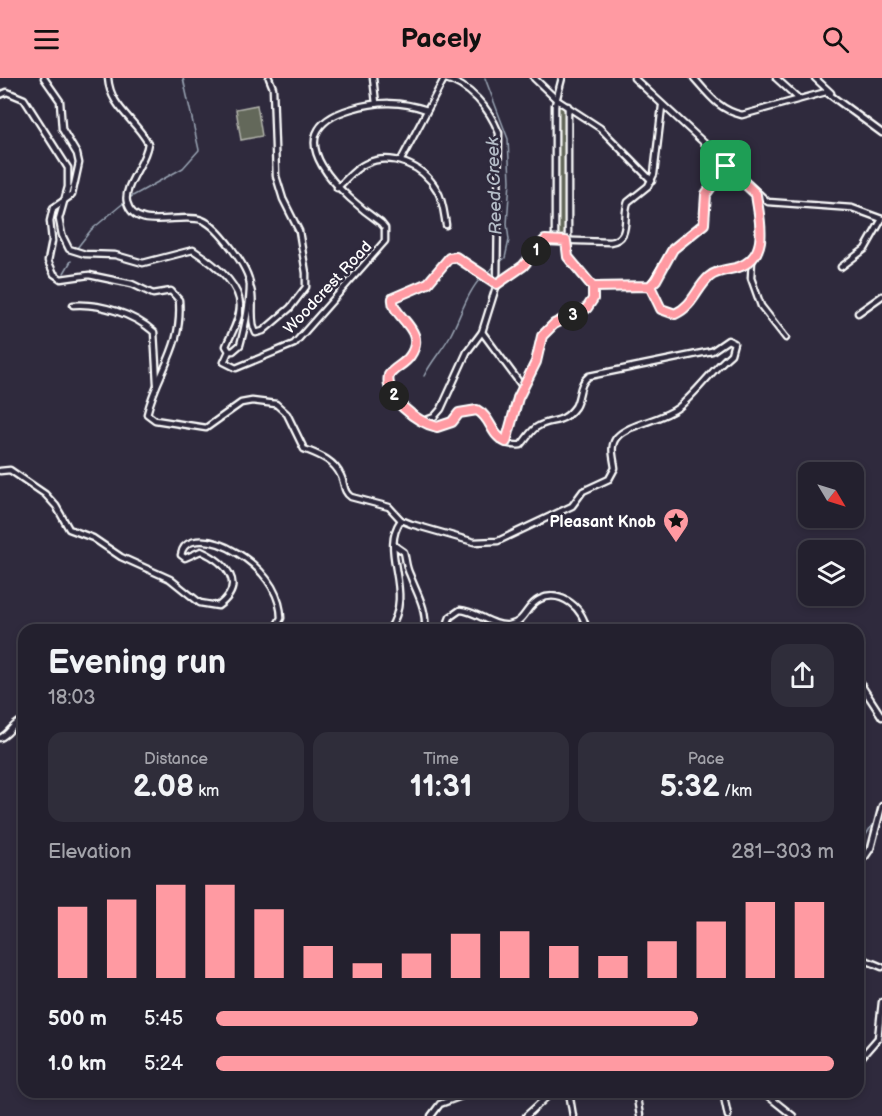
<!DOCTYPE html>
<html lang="en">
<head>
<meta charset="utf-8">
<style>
	:root { --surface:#23202e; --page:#2f2d3a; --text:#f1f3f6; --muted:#a3a3aa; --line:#403e4a; --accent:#ff9aa2 }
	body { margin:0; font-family:"Balsamiq Sans",sans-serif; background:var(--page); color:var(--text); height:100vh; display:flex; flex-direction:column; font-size:22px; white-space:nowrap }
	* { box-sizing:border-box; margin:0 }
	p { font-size:20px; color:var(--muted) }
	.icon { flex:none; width:33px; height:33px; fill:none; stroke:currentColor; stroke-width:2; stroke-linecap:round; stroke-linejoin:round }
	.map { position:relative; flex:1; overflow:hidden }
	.sheet { position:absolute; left:18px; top:546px; width:846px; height:474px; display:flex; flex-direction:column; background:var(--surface); border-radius:18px; box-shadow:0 3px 9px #0003,0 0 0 2px var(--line) }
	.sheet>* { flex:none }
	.needle { width:39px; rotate:128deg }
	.fabs { position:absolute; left:798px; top:384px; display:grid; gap:12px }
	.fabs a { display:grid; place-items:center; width:66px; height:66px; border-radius:12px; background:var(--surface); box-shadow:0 3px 9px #0003,0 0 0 2px var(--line); font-size:30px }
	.pin { position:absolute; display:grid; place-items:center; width:51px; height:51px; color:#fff; margin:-26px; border-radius:12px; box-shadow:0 3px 9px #0006 }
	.km { position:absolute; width:30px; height:30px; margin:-15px; border-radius:50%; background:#222; color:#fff; font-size:16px; line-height:30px; text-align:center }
	.round { display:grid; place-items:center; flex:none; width:63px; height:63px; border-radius:18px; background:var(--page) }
	.head { display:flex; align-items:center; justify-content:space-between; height:102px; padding:0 30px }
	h1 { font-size:33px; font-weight:800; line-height:45px }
	.figures { display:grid; grid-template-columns:repeat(3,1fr); gap:9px; height:102px; padding:6px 30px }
	.figures div { display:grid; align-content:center; border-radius:15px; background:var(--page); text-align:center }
	.figures b { font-size:30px; font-weight:800 }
	.figures small { font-size:16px; font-weight:400 }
	.figures p { font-size:16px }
	.chart { height:168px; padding:12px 30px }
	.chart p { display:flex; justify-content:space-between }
	.chart svg { width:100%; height:108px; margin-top:6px; stroke:var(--accent); stroke-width:6 }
	ul { padding:0 30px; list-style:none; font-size:20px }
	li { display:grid; grid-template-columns:96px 72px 1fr; align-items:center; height:45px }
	li i { height:15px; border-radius:8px; background:var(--accent) }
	header { display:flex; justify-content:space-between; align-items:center; height:78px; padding:0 30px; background:var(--accent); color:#111; font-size:27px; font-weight:800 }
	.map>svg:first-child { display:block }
</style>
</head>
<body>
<header><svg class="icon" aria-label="menu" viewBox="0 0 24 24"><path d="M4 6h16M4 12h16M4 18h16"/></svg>Pacely<svg class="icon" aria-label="search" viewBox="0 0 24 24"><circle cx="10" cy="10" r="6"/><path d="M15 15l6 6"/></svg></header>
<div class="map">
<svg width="882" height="1038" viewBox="0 0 882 1038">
	<rect width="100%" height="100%" fill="#2f2a3d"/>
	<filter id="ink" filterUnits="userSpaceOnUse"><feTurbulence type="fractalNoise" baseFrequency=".0167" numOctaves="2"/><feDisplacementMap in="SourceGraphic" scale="12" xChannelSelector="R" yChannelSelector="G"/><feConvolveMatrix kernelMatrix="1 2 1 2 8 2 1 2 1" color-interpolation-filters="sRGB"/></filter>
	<g filter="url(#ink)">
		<!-- green -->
		<g fill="#64685a" stroke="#b2b4ac" stroke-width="1.5">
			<path d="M257 27 262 58 241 62 236 31Z"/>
			<path d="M561 28 565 31V155L561 159 556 155 557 31Z"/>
		</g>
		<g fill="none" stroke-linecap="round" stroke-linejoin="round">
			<!-- stream -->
			<g stroke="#98a3b2" stroke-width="1.5">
				<path d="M485 0 508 61 510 103 507 146 509 162 505 180 499 185"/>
				<path d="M129 120 183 90 199 72 183 0"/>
				<path d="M77 170 91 152 126 123"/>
				<path d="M64 195 71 183"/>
				<path d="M485 196 495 188"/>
				<path d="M424 298C431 284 442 272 450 258 460 240 468 212 482 199"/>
				<path d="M858 770 872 747"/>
			</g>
			<defs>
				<g id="minor">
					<path d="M44 0 60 23 62 51 77 76 79 85 72 117 53 130 50 143 52 163 48 183 54 196 61 201 89 197 132 206 153 216 171 213 179 222C183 270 158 292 147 336L155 342 206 350 241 325 252 323 276 326 287 336 304 371C319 377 334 382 341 398 345 406 343 414 351 419L389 429 401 442 411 446 474 464 498 463 572 428 583 413 609 401 615 390C614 380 609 368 617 359 630 345 661 343 679 329 698 313 712 292 731 276L734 265 728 262 712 273 589 298C578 306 581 319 575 329 562 347 552 340 537 349 531 352 526 362 521 367 494 370 495 343 477 332L459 335 451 344 437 349C417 344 383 320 389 297 395 289 405 286 410 278 429 251 390 239 393 220L428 205 449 180 456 179 497 206"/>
					<path d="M108 0C110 29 135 41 148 65 146 85 123 108 127 124 135 155 180 134 202 142 218 148 249 190 250 207 250 226 245 249 240 267L233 273H229"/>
					<path d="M373 0 376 25"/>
					<path d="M443 0C470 7 489 30 499 55L497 206"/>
					<path d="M534 0 557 22 600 50 652 103"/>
					<path d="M634 0 768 124 852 130 882 141"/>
					<path d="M694 0C709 17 719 32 742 37L826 14 882 55"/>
					<path d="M776 0 799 21"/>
					<path d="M815 0 831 15"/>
					<path d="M0 17 7 14 24 21 68 90V109L59 141 62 157 69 171 85 176 115 177 143 185 193 172C210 183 240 205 240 228 240 242 231 256 226 268L229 273 224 284 236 290 294 266 385 163V150L381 145C345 120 270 55 351 31 378 23 401 23 427 32"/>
					<path d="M401 82 444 1"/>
					<path d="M337 110C346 102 354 91 365 86 391 74 423 87 437 112 443 122 444 135 446 147"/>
					<path d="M555 161V27L562 0"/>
					<path d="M752 181 751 200 761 228 786 260"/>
					<path d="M841 189 865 171 882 141"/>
					<path d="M650 208 661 231 675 235C693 228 696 212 709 199 717 192 729 192 739 189 771 177 758 141 756 116"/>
					<path d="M593 209 650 208 673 171 704 146 706 116 726 88"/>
					<path d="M251 211C255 225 249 243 256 255L263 253 290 230 306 209V195L299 153 283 121 276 98 273 10 269 0"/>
					<path d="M73 227C100 225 134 236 154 254L157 305"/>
					<path d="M858 235 882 218"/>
					<path d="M482 254 522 308"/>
					<path d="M424 343 434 339 441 331 467 274 482 254 497 206 523 188 545 162 610 164C632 161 622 138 628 124L648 108 654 96 662 28"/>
					<path d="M506 364 518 319 536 283 542 258 554 246 587 230 593 221V209L568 179V28"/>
					<path d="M0 393 10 392 45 416 56 428 69 451 93 460 121 479 170 501 200 525 218 528C248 506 225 484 201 473L185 480 181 477C182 470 185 466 192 464 220 457 258 485 272 509 277 518 281 530 281 540L274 552"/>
					<path d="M394 467 404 474C406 482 406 490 410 497 417 516 427 530 425 552"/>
					<path d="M389 552C416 512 378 475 401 442"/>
					<path d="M445 552 450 539 460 532C477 533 492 549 509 547 525 545 526 527 540 521 561 511 585 531 586 552"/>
					<path d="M858 602 882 639"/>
					<path d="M0 660C11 655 12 645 24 642"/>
					<path d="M858 780 865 779 871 770 882 728"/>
					<path d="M858 879 882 889"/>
					<path d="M858 983 878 960 882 924"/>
					<path d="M569 1014 573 1038"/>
					<path d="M636 1014 640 1038"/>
					<path d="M723 1014 728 1038"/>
					<path d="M763 1014 793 1038"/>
					<path d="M431 1038 440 1026 472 1014"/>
					<path d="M526 1038 552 1014"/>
				</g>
			</defs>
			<!-- minor casing -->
			<use href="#minor" stroke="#fff" stroke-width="9"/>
			<!-- minor -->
			<use href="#minor" stroke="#2f2a3d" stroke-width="4.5"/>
		</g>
	</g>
	<g fill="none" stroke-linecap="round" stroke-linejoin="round" filter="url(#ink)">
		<defs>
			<path id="route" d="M726 88 706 116 704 146 673 171 656 202 650 208 593 209 568 179 566 163 545 162 523 188 497 206 456 179 449 180 428 205 393 220C390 239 429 251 410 278 405 286 395 289 389 297 384 320 417 344 437 349L452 344 459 335 477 332C492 340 490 357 506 364L518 320 536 284 542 258 554 246 587 230 593 221V209L650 208 661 231 675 236C693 228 696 211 709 199 717 192 729 192 739 189 771 177 759 141 756 116L726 88"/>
		</defs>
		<!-- route casing -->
		<use href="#route" stroke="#fff" stroke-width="12"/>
		<!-- route -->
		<use href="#route" stroke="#ff9aa2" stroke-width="8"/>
	</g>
	<!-- icons -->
	<defs>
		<symbol id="sight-pin" viewBox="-11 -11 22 30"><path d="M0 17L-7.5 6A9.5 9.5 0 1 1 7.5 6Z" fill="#ff9aa2" stroke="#2f2a3d"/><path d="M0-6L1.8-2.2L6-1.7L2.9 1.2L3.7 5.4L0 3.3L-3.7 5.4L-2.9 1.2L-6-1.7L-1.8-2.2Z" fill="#111"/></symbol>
	</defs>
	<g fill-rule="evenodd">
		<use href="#sight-pin" x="661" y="428" width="30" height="40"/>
	</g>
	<g text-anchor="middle" stroke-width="5" stroke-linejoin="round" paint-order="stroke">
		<!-- street labels -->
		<g font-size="16" fill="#fff" stroke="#2f2a3d">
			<text transform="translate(327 209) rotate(-47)" y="6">Woodcrest Road</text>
		</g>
		<!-- poi labels -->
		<g font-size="16" font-weight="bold" fill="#fff" stroke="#2f2a3d" text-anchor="end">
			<text x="656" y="449">Pleasant Knob</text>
		</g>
		<!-- water labels -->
		<g font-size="18" font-style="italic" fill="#b2bac5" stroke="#2f2a3d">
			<text transform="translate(494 108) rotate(-92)" y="6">Reed Creek</text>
		</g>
	</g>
</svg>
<div class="fabs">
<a><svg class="needle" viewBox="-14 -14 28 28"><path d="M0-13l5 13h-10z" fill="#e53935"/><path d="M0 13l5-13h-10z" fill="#a3a3aa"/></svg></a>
<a><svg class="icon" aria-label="layers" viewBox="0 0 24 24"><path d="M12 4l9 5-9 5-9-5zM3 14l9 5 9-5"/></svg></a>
</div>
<div class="pin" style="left:726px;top:88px;background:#1e9e55"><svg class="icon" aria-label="arrive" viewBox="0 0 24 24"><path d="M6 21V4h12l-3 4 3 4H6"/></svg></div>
<b class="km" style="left:536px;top:173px">1</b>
<b class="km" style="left:394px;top:318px">2</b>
<b class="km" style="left:573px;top:238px">3</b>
<section class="sheet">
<div class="head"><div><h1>Evening run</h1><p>18:03</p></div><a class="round"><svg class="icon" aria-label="share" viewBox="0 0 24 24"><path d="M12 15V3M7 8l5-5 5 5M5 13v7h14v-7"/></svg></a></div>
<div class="figures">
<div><p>Distance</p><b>2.08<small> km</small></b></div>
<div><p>Time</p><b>11:31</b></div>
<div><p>Pace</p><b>5:32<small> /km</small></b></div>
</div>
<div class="chart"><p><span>Elevation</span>281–303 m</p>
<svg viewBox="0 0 160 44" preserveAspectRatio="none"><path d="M5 44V15M15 44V12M25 44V6M35 44V6M45 44V16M55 44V31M65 44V38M75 44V34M85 44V26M95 44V25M105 44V31M115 44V35M125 44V29M135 44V21M145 44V13M155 44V13"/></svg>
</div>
<ul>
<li><b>500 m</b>5:45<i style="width:78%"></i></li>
<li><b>1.0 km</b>5:24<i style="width:100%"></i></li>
</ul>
</section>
</div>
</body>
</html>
